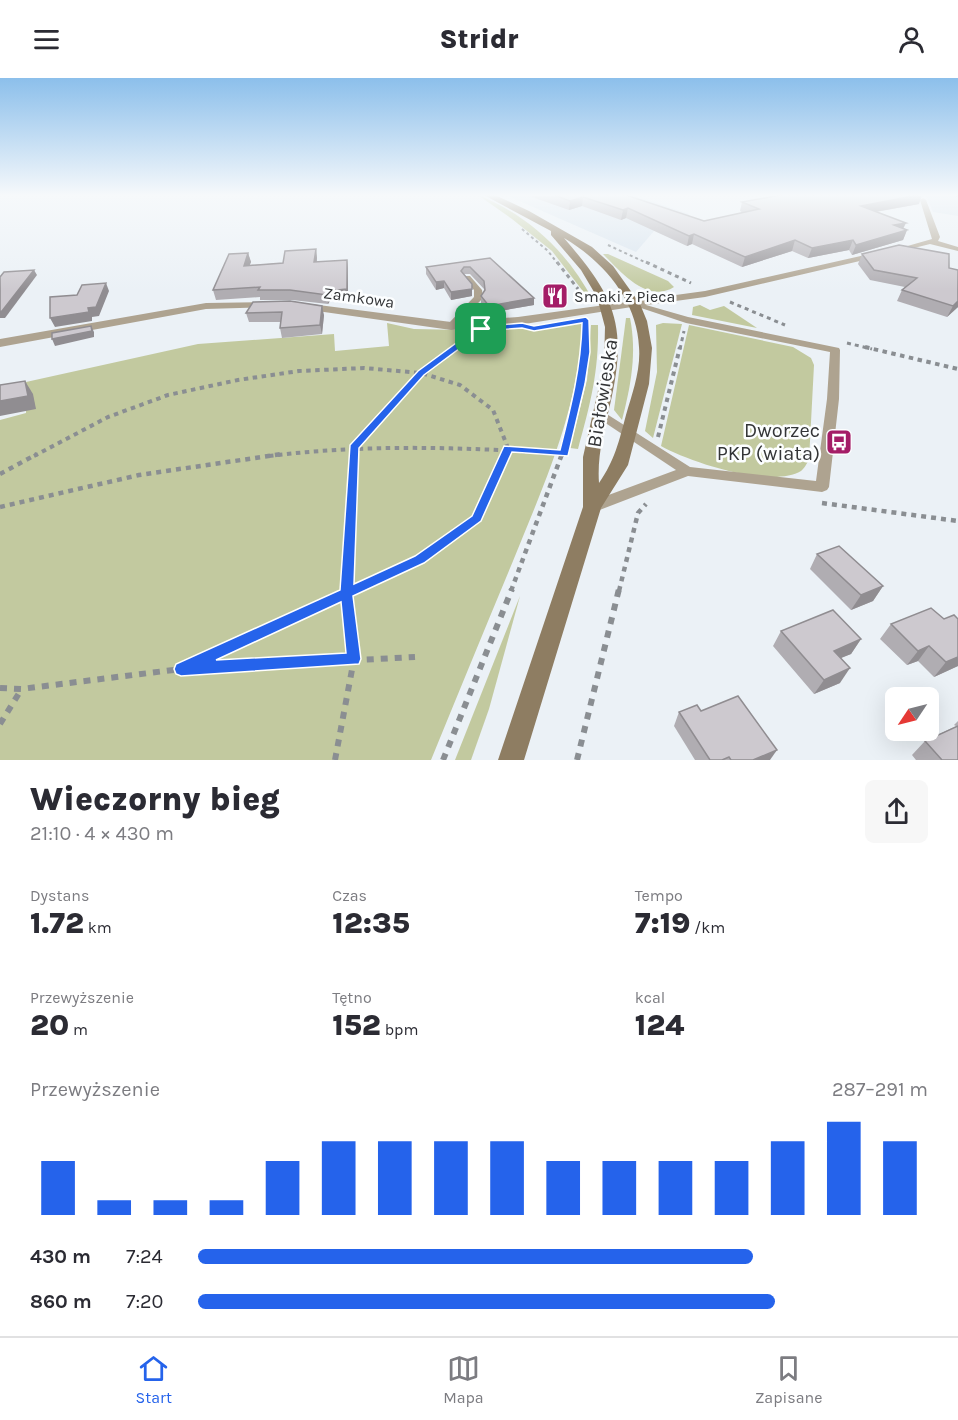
<!DOCTYPE html>
<html lang="pl">
<head>
<meta charset="utf-8">
<style>
	:root { --surface:#fff; --page:#f7f7f7; --text:#2b2b33; --muted:#7c7c81; --line:#e1e1e2; --accent:#2563eb }
	body { margin:0; font-family:Karla,sans-serif; background:var(--page); color:var(--text); height:100vh; display:flex; flex-direction:column; font-size:22px; white-space:nowrap }
	* { box-sizing:border-box; margin:0 }
	p { font-size:20px; color:var(--muted) }
	.icon { flex:none; width:33px; height:33px; fill:none; stroke:currentColor; stroke-width:2; stroke-linecap:round; stroke-linejoin:round }
	.map { position:relative; height:682px; overflow:hidden }
	.side { display:flex; flex-direction:column; background:var(--surface); flex:1 }
	.side>* { flex:none }
	.needle { width:39px; rotate:235deg }
	.tools { position:absolute; left:885px; top:609px; display:grid; gap:12px }
	.tools a { display:grid; place-items:center; width:54px; height:54px; border-radius:9px; background:var(--surface); box-shadow:0 6px 24px #0002; font-size:30px }
	.pin { position:absolute; display:grid; place-items:center; width:51px; height:51px; color:#fff; margin:-26px; border-radius:12px; box-shadow:0 3px 9px #0006 }
	.round { display:grid; place-items:center; flex:none; width:63px; height:63px; border-radius:9px; background:var(--page) }
	.summary { display:flex; align-items:center; justify-content:space-between; height:102px; padding:0 30px }
	h1 { font-size:33px; font-weight:800; line-height:45px }
	.metrics { display:grid; grid-template-columns:repeat(3,1fr); gap:9px; height:102px; padding:6px 30px }
	.metrics div { display:grid; align-content:center }
	.metrics b { font-size:30px; font-weight:800 }
	.metrics small { font-size:16px; font-weight:400 }
	.metrics p { font-size:16px }
	.chart { height:168px; padding:12px 30px }
	.chart p { display:flex; justify-content:space-between }
	.chart svg { width:100%; height:108px; margin-top:6px; stroke:var(--accent); stroke-width:6 }
	ul { padding:0 30px; list-style:none; font-size:20px }
	li { display:grid; grid-template-columns:96px 72px 1fr; align-items:center; height:45px }
	li i { height:15px; border-radius:8px; background:var(--accent) }
	header { display:flex; justify-content:space-between; align-items:center; height:78px; padding:0 30px; background:var(--surface); font-size:27px; font-weight:800 }
	.menu { display:flex; justify-content:space-around; align-items:center; height:84px; border-top:2px solid var(--line); background:var(--surface); font-size:16px; color:var(--muted) }
	.menu a { display:grid; justify-items:center; gap:3px }
	.menu .active { color:var(--accent) }
	.map>svg:first-child { display:block }
</style>
</head>
<body>
<header><svg class="icon" aria-label="menu" viewBox="0 0 24 24"><path d="M4 6h16M4 12h16M4 18h16"/></svg>Stridr<svg class="icon" aria-label="person" viewBox="0 0 24 24"><circle cx="12" cy="8" r="4"/><path d="M4 21q1-7 8-7t8 7"/></svg></header>
<div class="map">
<svg width="958" height="682" viewBox="0 0 958 682">
	<rect width="100%" height="100%" fill="#ebf1f6"/>
	<!-- built -->
	<g fill="#d9e4ee">
		<path d="M506 117H633L689 136 687 143 654 153 636 174Z"/>
		<path d="M926 117H958V138L933 134Z"/>
	</g>
	<!-- green -->
	<g fill="#c2c99f">
		<path d="M478 117C530 138 567 174 593 222L592 225 552 173 512 141Z"/>
		<path d="M603 176H608L668 203 674 209C647 226 620 193 603 176Z"/>
		<path d="M700 227 710 232 724 228 757 250 692 237 693 229Z"/>
		<path d="M626 240H630C637 275 631 307 622 342L614 332Z"/>
		<path d="M582 244C580 329 544 406 513 483 485 550 458 616 431 682H0V342L26 335V304L198 266 334 256 335 273 389 268 387 245 414 251 463 252 512 247 534 252Z"/>
		<path d="M663 245 682 246 653 360 645 353 657 294 656 247Z"/>
		<path d="M591 247H598C599 294 590 327 578 371L570 370 587 302Z"/>
		<path d="M689 247 793 269 811 280 814 287 809 382C807 385 804 391 801 393 771 411 689 384 661 368Z"/>
		<path d="M520 518 489 631 471 682H455Z"/>
	</g>
	<g fill="none" stroke-linecap="round" stroke-linejoin="round">
		<!-- path-far4 -->
		<g stroke="#8a8e92" stroke-width="2" stroke-dasharray="3 3" stroke-linecap="butt">
			<path d="M522 151 548 173 558 186"/>
			<path d="M608 167 649 186"/>
		</g>
		<!-- path-far3 -->
		<g stroke="#8a8e92" stroke-width="3" stroke-dasharray="4 4" stroke-linecap="butt">
			<path d="M557 184 578 211"/>
			<path d="M646 184 691 205"/>
			<path d="M730 224 785 247"/>
			<path d="M847 265 872 271"/>
			<path d="M453 271 465 262"/>
			<path d="M585 271 586 246"/>
			<path d="M680 271 684 253"/>
		</g>
		<!-- path-far2 -->
		<g stroke="#8a8e92" stroke-width="4" stroke-dasharray="4.5 4.5" stroke-linecap="butt">
			<path d="M865 269 958 291"/>
			<path d="M658 359 680 269"/>
			<path d="M34 378 108 339 168 317 238 302 299 293 364 290 421 295 460 307 493 332 508 370 504 378"/>
			<path d="M269 378C367 366 466 369 564 376"/>
			<path d="M354 378V369L421 295 455 269"/>
			<path d="M562 378 576 328 585 269"/>
		</g>
		<!-- path-far1 -->
		<g stroke="#8a8e92" stroke-width="4.5" stroke-dasharray="5 5" stroke-linecap="butt">
			<path d="M0 396 37 376"/>
			<path d="M822 425 958 443"/>
			<path d="M0 429 139 397 282 376"/>
			<path d="M347 513 354 376"/>
			<path d="M352 513 420 482 477 440 505 376"/>
			<path d="M511 513 562 376"/>
			<path d="M619 513 638 435 646 426"/>
		</g>
		<!-- path -->
		<g stroke="#8a8e92" stroke-width="6" stroke-dasharray="7 7" stroke-linecap="butt">
			<path d="M185 591 415 579"/>
			<path d="M0 610 21 611 181 591 356 511"/>
			<path d="M0 646 21 612"/>
			<path d="M335 682 354 581 347 511"/>
			<path d="M443 682 512 511"/>
			<path d="M577 682 619 511"/>
		</g>
		<!-- lane -->
		<g fill="#aea390" fill-rule="evenodd">
			<path d="M923 120 926 122 940 159 938 163 958 169V173L930 166 894 175 890 173 932 161 920 122Z"/>
			<path d="M874 175 878 177 877 179 705 219 646 227 688 239 839 270 840 272 839 321 829 409 827 412 822 414 688 398 597 433 592 434 587 433 585 429 587 425 676 392 598 340 596 337 598 334 602 333 690 389 816 403 827 321 830 274 686 245 629 226 639 222 705 213Z"/>
			<path d="M464 198H470L482 212 483 220 454 250H448V246L474 219V212L463 200Z"/>
		</g>
		<!-- street -->
		<g fill="#aea390" fill-rule="evenodd">
			<path d="M634 223 640 226 638 228 518 247 451 252 303 231 297 228 303 225 451 244 518 239Z"/>
			<path d="M270 224 276 227 274 229 206 231 0 269V261L206 225Z"/>
		</g>
		<!-- secondary -->
		<path fill="#8e7d62" fill-rule="evenodd" d="M484 117H495L529 133 592 169 613 188 640 226 647 243 652 270 649 306 628 387 601 430 524 682H498L583 429V379L604 286 605 249 597 219 581 192 551 157V153ZM564 160C603 183 637 222 639 269 641 292 632 316 626 337 619 363 615 382 599 405 597 378 604 353 610 327 628 248 616 220 564 160Z"/>
		<!-- rail -->
		<path stroke="#797d80" stroke-width="3" stroke-dasharray="1.5 4" stroke-linecap="butt" d="M957 117 958 120"/>
	</g>
	<!-- wall -->
	<g fill="#b0adb2">
		<path d="M532 117H626L704 143 743 135 740 133 742 124 919 126 876 134 907 152 903 162 852 177 849 172 808 180 792 173 742 189 692 166 687 168 626 140 621 142 582 128 569 132 532 119Z"/>
		<path d="M316 171 317 180V184L347 182 348 191V220L330 223 328 226 292 222H260V219L216 222 213 212 248 175 251 184 249 187 283 185Z"/>
		<path d="M862 176 958 192V229L947 239 897 223 902 212 905 209 870 202 858 186Z"/>
		<path d="M490 180 534 227 489 235 481 225V218L484 214V211L470 196H464L472 206V218L451 222 444 210 436 212 426 196V189Z"/>
		<path d="M253 224 324 237 322 256 282 260 280 250V244H249L246 235Z"/>
		<path d="M817 476 883 508 873 523 851 532 810 491Z"/>
		<path d="M944 541H958V588L934 599 918 583 907 587 880 561 891 546Z"/>
		<path d="M781 553 861 561 851 576 840 580V605L814 616 773 568Z"/>
		<path d="M701 633 770 682H695L674 648 679 634Z"/>
		<path d="M958 643V682H916L912 677 925 663 956 648 954 647Z"/>
	</g>
	<!-- shaded-wall -->
	<g fill="#908d91">
		<path d="M918 117H922L919 126 857 137 861 128Z"/>
		<path d="M583 119 582 128 569 132 570 123Z"/>
		<path d="M628 130 626 140 621 142 623 132Z"/>
		<path d="M906 145 902 153 907 152 903 162 852 177 856 167 894 147Z"/>
		<path d="M694 156 692 166 687 168 689 158Z"/>
		<path d="M795 162 792 173 742 189 745 179Z"/>
		<path d="M853 162 849 172 808 180 812 170Z"/>
		<path d="M316 171 317 180 315 194 314 184Z"/>
		<path d="M248 175 251 184 246 197 244 188Z"/>
		<path d="M347 182 348 191V220L330 223 328 226 327 217Z"/>
		<path d="M34 192 37 197 5 240H0V234Z"/>
		<path d="M444 203V210L436 212V204Z"/>
		<path d="M106 205 109 213 99 238 92 239V243L55 249 50 240Z"/>
		<path d="M472 211V218L451 222V214Z"/>
		<path d="M534 220V227L489 235V228Z"/>
		<path d="M958 223V229L947 239 953 228Z"/>
		<path d="M322 228 324 237 322 256 320 247Z"/>
		<path d="M91 248 94 254V259L55 268 52 261Z"/>
		<path d="M25 303 33 316 36 331 0 338V323Z"/>
		<path d="M883 508 873 523 851 532 861 517Z"/>
		<path d="M861 561 851 576 824 587 834 573Z"/>
		<path d="M929 568 918 583 907 587 918 573Z"/>
		<path d="M958 579V588L934 599 946 584Z"/>
		<path d="M850 590 840 605 814 616 824 602Z"/>
		<path d="M777 672 770 682H753Z"/>
	</g>
	<!-- building -->
	<g fill="#cdc9cf" stroke="#908d91" stroke-width="1.5">
		<path d="M554 117H626L704 143 759 131 742 124 781 117H918L861 128 906 145 894 147 907 152 856 167 853 162 812 170 795 162 745 179 694 156 689 158 628 130 623 132 583 119 570 123Z"/>
		<path d="M899 167 949 176V190L958 192V223L953 228 902 212 917 200 874 192 862 176Z"/>
		<path d="M316 171 314 184 347 182V211L328 213 327 217 290 212H258L260 209 213 212 229 176 248 175 244 188 283 185 285 173Z"/>
		<path d="M490 180 534 220 489 228 481 218 485 212 484 203 470 189H464L461 193 472 206V211L451 214 444 203 436 204 426 189Z"/>
		<path d="M34 192 2 233 0 234V199L4 194Z"/>
		<path d="M106 205 96 229 88 230 89 234 50 240V219L77 217 82 207Z"/>
		<path d="M290 223 322 228 320 247 280 250 282 234 246 235 253 224Z"/>
		<path d="M91 248 92 253 52 261V255Z"/>
		<path d="M25 303 28 318 0 323V307Z"/>
		<path d="M839 468 883 508 861 517 817 476Z"/>
		<path d="M931 530 944 541 954 537 958 541V579L946 584 929 568 918 573 891 546Z"/>
		<path d="M833 532 861 561 834 573 850 590 824 602 781 553Z"/>
		<path d="M738 618 777 672 753 682H731L729 679 722 682H710L679 634 697 627 701 633Z"/>
		<path d="M958 648V682H942L925 663Z"/>
	</g>
	<!-- sky -->
	<linearGradient id="sky" x2="0" y2="1"><stop stop-color="#8cbfeb"/><stop offset="0.55" stop-color="#f6f9fb"/><stop offset="1" stop-color="#f6f9fb" stop-opacity="0"/></linearGradient>
	<rect width="958" height="213" fill="url(#sky)"/>
	<!-- route -->
	<path fill="#2563eb" stroke="#fff" stroke-width="1.5" fill-rule="evenodd" d="M586 239 589 242 590 274 585 306 568 378 512 374 481 443 424 485 353 518 361 581 359 586 181 598 176 596 174 591 176 586 340 512 350 367 418 293 478 249 522 245 534 248ZM582 245C581 289 571 329 560 372L504 368 472 438 415 478 354 506 359 370 424 297 483 253 522 250 534 253ZM341 524 346 575 216 582Z"/>
	<!-- icons -->
	<defs>
		<symbol id="restaurant-square" viewBox="-11 -11 22 22"><rect x="-9" y="-9" width="18" height="18" rx="4" fill="#a41d67" stroke="#fcfeff"/><path d="M-5-6h1v4h1v-4h1v4h1v-4h1v5L-1.5 .5V6h-2V.5L-5-1ZM5-6V6H3V1.5H1.5Q1.5-4 5-6Z" fill="#fff"/></symbol>
		<symbol id="bus-square" viewBox="-11 -11 22 22"><rect x="-9" y="-9" width="18" height="18" rx="4" fill="#a41d67" stroke="#fcfeff"/><path d="M-5-6H5V4H4V6H2V4H-2V6H-4V4H-5ZM-3.5-4V0h7V-4ZM-3.5 1.2v1.5H-2V1.2ZM2 1.2v1.5H3.5V1.2Z" fill="#fff"/></symbol>
	</defs>
	<g fill-rule="evenodd">
		<use href="#restaurant-square" x="540" y="203" width="30" height="30"/>
		<use href="#bus-square" x="824" y="349" width="30" height="30"/>
	</g>
	<g text-anchor="middle" stroke-width="5" stroke-linejoin="round" paint-order="stroke">
		<!-- far-poi labels -->
		<g font-size="16" fill="#333537" stroke="#fcfeff" text-anchor="start">
			<text x="574" y="224">Smaki z Pieca</text>
		</g>
		<!-- far-street labels -->
		<g font-size="16" fill="#333537" stroke="#fcfeff">
			<text transform="translate(359 219) rotate(8)" y="6">Zamkowa</text>
		</g>
		<!-- street labels -->
		<g font-size="20" fill="#333537" stroke="#fcfeff">
			<text transform="translate(602 315) rotate(-81)" y="7">Białowieska</text>
		</g>
		<!-- poi labels -->
		<g font-size="20" fill="#333537" stroke="#fcfeff" text-anchor="end">
			<text x="820" y="359">Dworzec<tspan x="820" dy="23">PKP (wiata)</tspan></text>
		</g>
	</g>
</svg>
<div class="tools">
<a><svg class="needle" viewBox="-14 -14 28 28"><path d="M0-13l5 13h-10z" fill="#e53935"/><path d="M0 13l5-13h-10z" fill="#7c7c81"/></svg></a>
</div>
<div class="pin" style="left:481px;top:251px;background:#1e9e55"><svg class="icon" aria-label="arrive" viewBox="0 0 24 24"><path d="M6 21V4h12l-3 4 3 4H6"/></svg></div>
</div>
<section class="side">
<div class="summary"><div><h1>Wieczorny bieg</h1><p>21:10 · 4 × 430 m</p></div><a class="round"><svg class="icon" aria-label="share" viewBox="0 0 24 24"><path d="M12 15V3M7 8l5-5 5 5M5 13v7h14v-7"/></svg></a></div>
<div class="metrics">
<div><p>Dystans</p><b>1.72<small> km</small></b></div>
<div><p>Czas</p><b>12:35</b></div>
<div><p>Tempo</p><b>7:19<small> /km</small></b></div>
</div>
<div class="metrics">
<div><p>Przewyższenie</p><b>20<small> m</small></b></div>
<div><p>Tętno</p><b>152<small> bpm</small></b></div>
<div><p>kcal</p><b>124</b></div>
</div>
<div class="chart"><p><span>Przewyższenie</span>287–291 m</p>
<svg viewBox="0 0 160 44" preserveAspectRatio="none"><path d="M5 44V22M15 44V38M25 44V38M35 44V38M45 44V22M55 44V14M65 44V14M75 44V14M85 44V14M95 44V22M105 44V22M115 44V22M125 44V22M135 44V14M145 44V6M155 44V14"/></svg>
</div>
<ul>
<li><b>430 m</b>7:24<i style="width:76%"></i></li>
<li><b>860 m</b>7:20<i style="width:79%"></i></li>
</ul>
</section>
<nav class="menu">
<a class="active"><svg class="icon" aria-label="home" viewBox="0 0 24 24"><path d="M3 11l9-7 9 7M6 9v11h12V9"/></svg>Start</a>
<a><svg class="icon" aria-label="map" viewBox="0 0 24 24"><path d="M3 6l6-2 6 2 6-2v14l-6 2-6-2-6 2zM9 4v14M15 6v14"/></svg>Mapa</a>
<a><svg class="icon" aria-label="saved" viewBox="0 0 24 24"><path d="M7 4h10v16l-5-4-5 4z"/></svg>Zapisane</a>
</nav>
</body>
</html>
